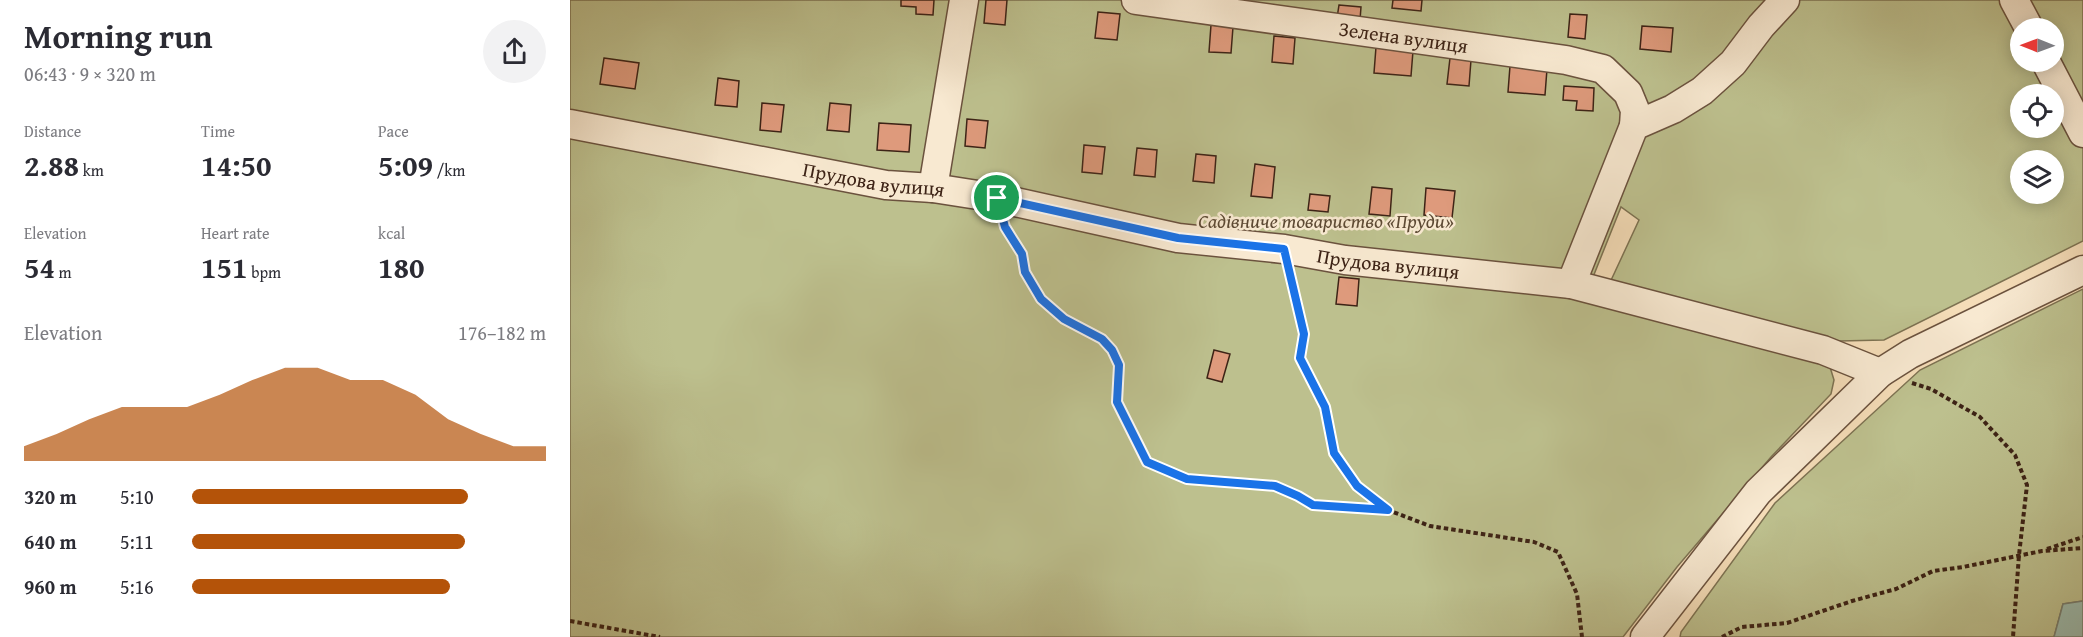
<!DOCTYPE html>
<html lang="en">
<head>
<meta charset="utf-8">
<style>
	:root { --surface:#fff; --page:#f2f2f3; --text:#2b2b33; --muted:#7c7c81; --accent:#b45309 }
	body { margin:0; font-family:"Gentium Book Plus",serif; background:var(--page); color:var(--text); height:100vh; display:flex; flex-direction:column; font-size:22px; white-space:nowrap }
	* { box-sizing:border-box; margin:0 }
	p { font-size:20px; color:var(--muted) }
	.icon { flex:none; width:33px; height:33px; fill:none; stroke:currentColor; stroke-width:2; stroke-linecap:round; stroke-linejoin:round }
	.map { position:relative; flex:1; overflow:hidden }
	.drawer { display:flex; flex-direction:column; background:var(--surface); width:570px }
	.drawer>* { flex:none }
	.needle { width:39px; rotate:271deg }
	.tools { position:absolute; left:1440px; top:18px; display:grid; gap:12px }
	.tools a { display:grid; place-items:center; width:54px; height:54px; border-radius:50%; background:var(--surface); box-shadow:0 3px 15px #0003; font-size:30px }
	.pin { position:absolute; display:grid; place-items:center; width:51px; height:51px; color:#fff; margin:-26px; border:3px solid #fff; border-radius:50%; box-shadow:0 2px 6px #0007 }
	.round { display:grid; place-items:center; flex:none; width:63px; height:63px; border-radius:32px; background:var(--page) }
	.summary { display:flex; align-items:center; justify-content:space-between; height:102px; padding:0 24px }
	h1 { font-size:33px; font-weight:800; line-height:45px }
	.stats { display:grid; grid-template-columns:repeat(3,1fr); gap:9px; height:102px; padding:6px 24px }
	.stats div { display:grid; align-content:center }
	.stats b { font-size:30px; font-weight:800 }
	.stats small { font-size:16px; font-weight:400 }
	.stats p { font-size:16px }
	.chart { height:168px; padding:12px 24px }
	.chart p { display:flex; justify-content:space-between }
	.chart svg { width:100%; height:108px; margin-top:6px; fill:var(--accent); opacity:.7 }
	ul { padding:0 24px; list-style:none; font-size:20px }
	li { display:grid; grid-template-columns:96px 72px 1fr; align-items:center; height:45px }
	li i { height:15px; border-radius:8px; background:var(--accent) }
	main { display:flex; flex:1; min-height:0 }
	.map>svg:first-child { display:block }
</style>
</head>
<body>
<main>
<section class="drawer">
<div class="summary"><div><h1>Morning run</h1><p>06:43 · 9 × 320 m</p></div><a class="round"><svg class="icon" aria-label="share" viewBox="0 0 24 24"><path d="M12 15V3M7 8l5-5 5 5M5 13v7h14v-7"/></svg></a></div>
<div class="stats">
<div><p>Distance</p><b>2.88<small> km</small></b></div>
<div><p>Time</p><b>14:50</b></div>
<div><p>Pace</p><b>5:09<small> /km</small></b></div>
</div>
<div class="stats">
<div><p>Elevation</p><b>54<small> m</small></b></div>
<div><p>Heart rate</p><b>151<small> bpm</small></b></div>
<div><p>kcal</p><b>180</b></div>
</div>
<div class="chart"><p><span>Elevation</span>176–182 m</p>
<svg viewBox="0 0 160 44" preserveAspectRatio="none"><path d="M0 44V38L10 33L20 27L30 22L40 22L50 22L60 17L70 11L80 6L90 6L100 11L110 11L120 17L130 27L140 33L150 38L160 38V44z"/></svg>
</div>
<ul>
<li><b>320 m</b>5:10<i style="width:78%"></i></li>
<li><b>640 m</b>5:11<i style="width:77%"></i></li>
<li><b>960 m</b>5:16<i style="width:73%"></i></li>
</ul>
</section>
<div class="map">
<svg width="1513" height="637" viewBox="0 0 1513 637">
	<rect width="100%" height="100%" fill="#f5ddb8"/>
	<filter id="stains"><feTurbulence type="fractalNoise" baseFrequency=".00333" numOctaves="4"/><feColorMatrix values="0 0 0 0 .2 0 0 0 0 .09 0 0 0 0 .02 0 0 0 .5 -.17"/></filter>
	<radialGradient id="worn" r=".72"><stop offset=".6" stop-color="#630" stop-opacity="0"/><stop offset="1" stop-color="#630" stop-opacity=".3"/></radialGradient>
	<!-- green -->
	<g fill="#bdc08e" stroke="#7d7252" stroke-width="1.5" fill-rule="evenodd">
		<path d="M0 0H1513V241L1314 340 1269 341 1037 289 1069 220 1051 207 1023 277 1005 294 1038 301 1116 328 1249 358 1260 367 1264 380 1261 394 1201 457 1107 567 1053 637H0ZM1450 28H1484V62H1450ZM1450 94H1484V128H1450ZM1450 160H1484V194H1450Z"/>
		<path d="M1513 289V601L1493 604 1484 637H1110L1111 632 1205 503 1350 370Z"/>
	</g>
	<!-- water -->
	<path fill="#9cbcaf" stroke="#767f72" stroke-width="1.5" d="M1513 601V637H1484L1493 604Z"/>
	<!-- building -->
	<g fill="#de9a7c" stroke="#3d2316" stroke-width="1.5">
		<path d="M331 0H364L363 15 346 14V7L331 6Z"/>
		<path d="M416 0H437L435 25 414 23Z"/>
		<path d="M823 0H852L851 11 822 8Z"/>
		<path d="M769 5 791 7 790 20 767 18Z"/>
		<path d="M528 12 550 14 547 40 525 38Z"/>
		<path d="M1000 14 1017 15 1015 39 998 37Z"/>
		<path d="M641 25 663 27 661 53 639 52Z"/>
		<path d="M1072 26 1103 28 1101 52 1070 49Z"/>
		<path d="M704 36 725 38 723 64 702 62Z"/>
		<path d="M806 47 843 51 841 76 804 73Z"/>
		<path d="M34 58 69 63 65 89 30 84Z"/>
		<path d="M880 58 901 60 899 86 877 84Z"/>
		<path d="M940 66 977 69 975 95 938 92Z"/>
		<path d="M148 78 169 81 167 107 145 105Z"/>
		<path d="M994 86 1024 88 1023 111 1006 110 1007 101 993 100Z"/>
		<path d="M192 103 214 105 211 132 190 130Z"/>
		<path d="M260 103 281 105 279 132 257 130Z"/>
		<path d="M397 119 418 121 415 148 395 146Z"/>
		<path d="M309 123 341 125 339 152 307 150Z"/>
		<path d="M514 145 535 147 532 174 512 172Z"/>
		<path d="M567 148 587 150 585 177 564 175Z"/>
		<path d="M626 154 646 156 644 183 623 181Z"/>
		<path d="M685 164 705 167 702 198 681 196Z"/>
		<path d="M802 187 822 189 820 216 799 214Z"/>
		<path d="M856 188 885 191 882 218 854 215Z"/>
		<path d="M740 194 760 196 758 212 738 210Z"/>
		<path d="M769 277 789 279 787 306 766 304Z"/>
		<path d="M644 350 660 354 652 382 637 378Z"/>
	</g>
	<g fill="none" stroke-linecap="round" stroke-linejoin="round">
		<defs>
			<g id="minor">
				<path id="s1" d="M566 0 996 60 1033 69 1058 93 1065 110 1064 126"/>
				<path d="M1444 0 1459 28"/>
				<path d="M1476 62 1513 133"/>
				<path id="s2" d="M0 124 316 185 363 188 427 198 608 238 714 249 775 260 1001 284 1253 350 1310 373"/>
				<path d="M363 188 394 0"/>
				<path d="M1001 284 1064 126 1103 109 1132 91 1163 63 1191 26 1215 0"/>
				<path d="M1075 637 1188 492 1310 373 1340 354 1513 270"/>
			</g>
		</defs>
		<!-- minor casing -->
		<use href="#minor" stroke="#6b523e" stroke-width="31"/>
		<!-- path -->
		<g stroke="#3d2316" stroke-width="4" stroke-dasharray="4.5 3" stroke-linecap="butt">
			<path d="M434 226 452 254 455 272 471 299 494 319 532 340 542 350 549 365 547 402 577 462 617 479 705 486 728 496 743 505 818 510 860 526 964 542 988 552 1007 594 1012 637"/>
			<path d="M720 276 734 334 730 358 755 407 763 453 787 487 818 510"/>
			<path d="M1342 383 1361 389 1410 417 1445 455 1457 485 1449 555 1443 637"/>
			<path d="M1477 549 1513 537"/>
			<path d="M0 621 90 637"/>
			<path d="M1152 637 1172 627 1217 623 1282 601 1326 589 1363 571 1393 567 1472 551 1513 548"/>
		</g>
		<!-- minor -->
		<use href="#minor" stroke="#f8e9d1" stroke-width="28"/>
	</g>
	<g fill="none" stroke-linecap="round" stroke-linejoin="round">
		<defs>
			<path id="route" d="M427 198 608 238 714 249 734 334 730 358 755 407 764 453 787 486 818 510 743 505 728 496 705 486 617 479 577 462 547 402 549 365 542 350 532 339 494 319 471 299 455 272 452 254 435 227Z"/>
		</defs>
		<!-- route casing -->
		<use href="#route" stroke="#fff" stroke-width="12"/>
		<!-- route -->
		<use href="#route" stroke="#1a73e8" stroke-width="8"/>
	</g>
	<g text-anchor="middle" stroke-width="5" stroke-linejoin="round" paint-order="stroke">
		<!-- street labels -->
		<g font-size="20" fill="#3d2316" stroke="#f8e9d1">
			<text dy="7" stroke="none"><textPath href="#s1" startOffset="270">Зелена вулиця</textPath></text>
			<text dy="7" stroke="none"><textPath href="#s2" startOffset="309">Прудова вулиця</textPath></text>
			<text dy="7" stroke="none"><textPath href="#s2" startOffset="831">Прудова вулиця</textPath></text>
		</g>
		<!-- park labels -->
		<g font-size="20" font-style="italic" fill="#5d4a34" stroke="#f8e9d1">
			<text x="756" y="228">Садівниче товариство «Пруди»</text>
		</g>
	</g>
	<rect width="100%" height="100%" filter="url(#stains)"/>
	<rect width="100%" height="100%" fill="url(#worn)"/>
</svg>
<div class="tools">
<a><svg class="needle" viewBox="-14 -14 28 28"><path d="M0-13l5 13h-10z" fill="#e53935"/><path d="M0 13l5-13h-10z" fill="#7c7c81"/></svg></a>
<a><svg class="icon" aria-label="locate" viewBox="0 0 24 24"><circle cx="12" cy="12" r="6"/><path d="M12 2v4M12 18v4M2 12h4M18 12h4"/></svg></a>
<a><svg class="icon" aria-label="layers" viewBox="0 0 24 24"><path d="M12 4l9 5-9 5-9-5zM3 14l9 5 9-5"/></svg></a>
</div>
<div class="pin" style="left:427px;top:198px;background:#1e9e55"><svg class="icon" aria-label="arrive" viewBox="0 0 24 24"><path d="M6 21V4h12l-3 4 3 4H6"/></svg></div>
</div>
</main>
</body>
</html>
